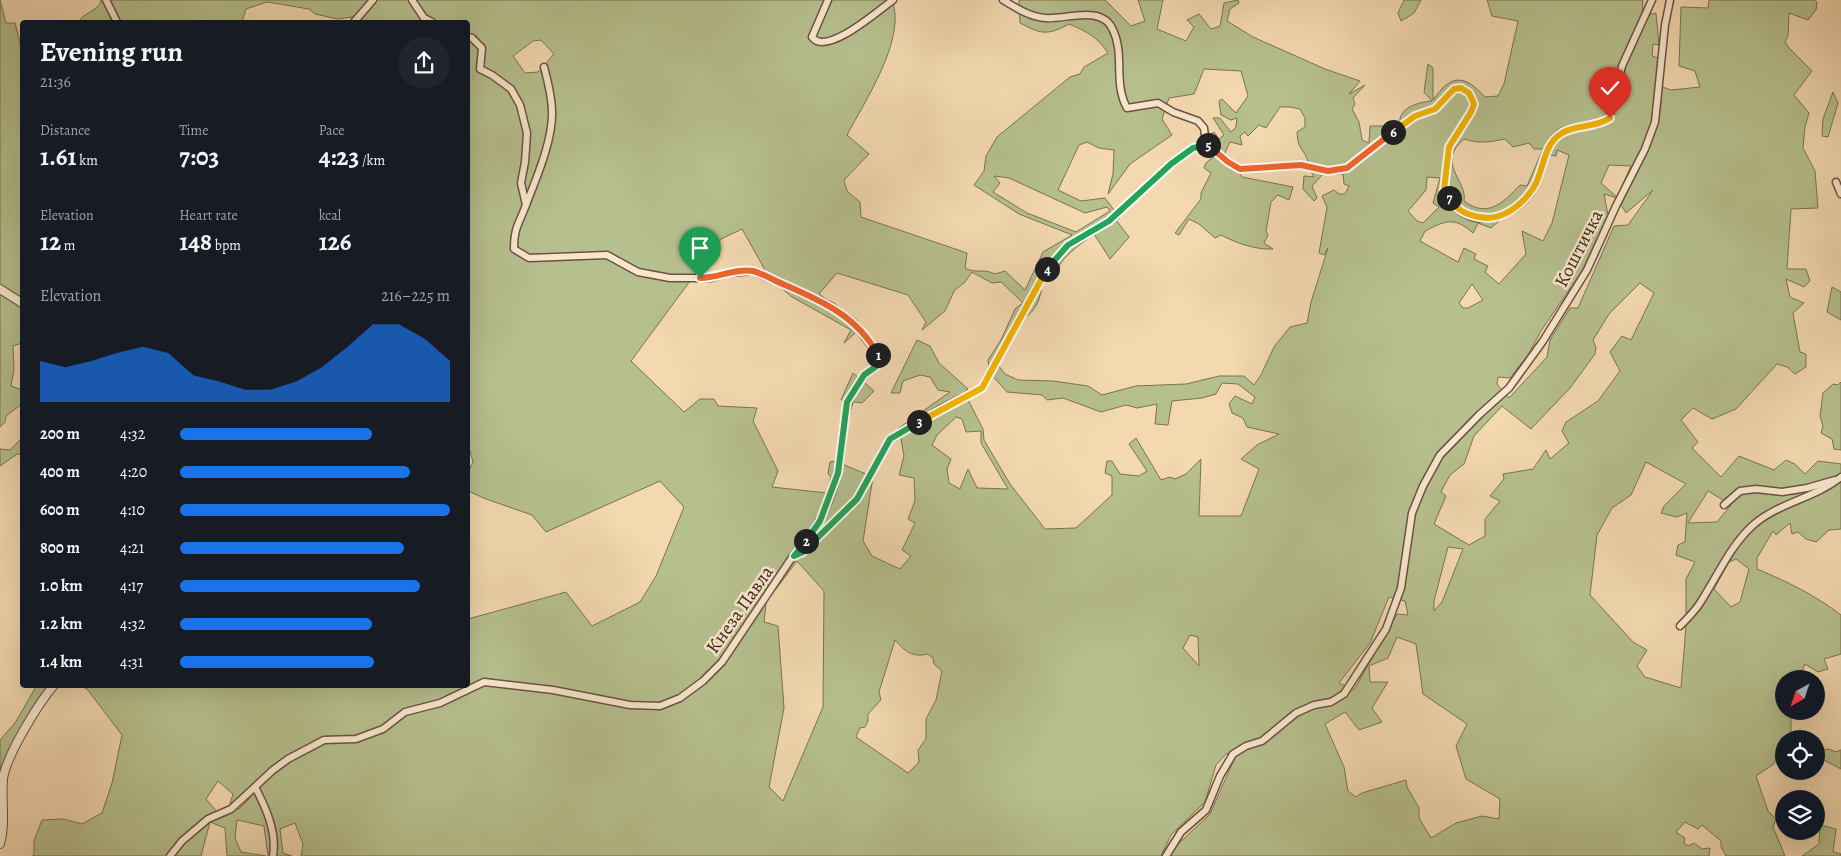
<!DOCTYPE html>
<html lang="en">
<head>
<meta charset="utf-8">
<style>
	:root { --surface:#171b24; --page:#20242c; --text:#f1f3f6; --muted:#9ea1a6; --accent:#1a73e8 }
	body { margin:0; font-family:Alegreya,serif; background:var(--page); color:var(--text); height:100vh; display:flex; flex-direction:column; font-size:19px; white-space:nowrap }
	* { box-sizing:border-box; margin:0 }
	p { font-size:16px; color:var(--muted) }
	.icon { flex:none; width:28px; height:28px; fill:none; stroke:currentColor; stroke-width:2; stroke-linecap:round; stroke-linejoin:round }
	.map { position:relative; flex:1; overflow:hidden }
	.details { position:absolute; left:20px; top:20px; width:450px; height:668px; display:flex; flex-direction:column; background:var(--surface); border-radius:5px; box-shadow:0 5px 20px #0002 }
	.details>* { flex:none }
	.needle { width:32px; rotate:220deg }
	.buttons { position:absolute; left:1775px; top:670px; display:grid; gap:10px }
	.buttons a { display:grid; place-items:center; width:50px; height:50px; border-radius:50%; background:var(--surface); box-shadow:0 5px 20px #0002; font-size:25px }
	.pin { position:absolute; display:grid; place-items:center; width:42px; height:42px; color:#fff; margin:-51px -21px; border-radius:50% 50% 50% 0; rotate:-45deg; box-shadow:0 0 5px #0007 }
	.pin .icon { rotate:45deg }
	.km { position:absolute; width:25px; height:25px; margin:-12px; border-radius:50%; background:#222; color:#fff; font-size:14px; line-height:25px; text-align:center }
	.round { display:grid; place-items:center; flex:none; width:52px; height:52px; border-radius:26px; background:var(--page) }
	.head { display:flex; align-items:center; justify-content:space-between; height:85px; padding:0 20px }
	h1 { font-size:28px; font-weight:600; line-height:38px }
	.stats { display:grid; grid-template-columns:repeat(3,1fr); gap:8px; height:85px; padding:5px 20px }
	.stats div { display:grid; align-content:center }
	.stats b { font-size:25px; font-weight:600 }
	.stats small { font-size:14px; font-weight:400 }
	.stats p { font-size:14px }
	.chart { height:140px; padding:10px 20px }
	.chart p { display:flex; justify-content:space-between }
	.chart svg { width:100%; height:90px; margin-top:5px; fill:var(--accent); opacity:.7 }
	ul { padding:0 20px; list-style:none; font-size:16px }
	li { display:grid; grid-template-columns:80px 60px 1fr; align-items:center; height:38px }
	li i { height:12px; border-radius:6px; background:var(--accent) }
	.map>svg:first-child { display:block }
</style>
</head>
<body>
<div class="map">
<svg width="1841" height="856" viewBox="0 0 1841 856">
	<rect width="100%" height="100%" fill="#f3d8b0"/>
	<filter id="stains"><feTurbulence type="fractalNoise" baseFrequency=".004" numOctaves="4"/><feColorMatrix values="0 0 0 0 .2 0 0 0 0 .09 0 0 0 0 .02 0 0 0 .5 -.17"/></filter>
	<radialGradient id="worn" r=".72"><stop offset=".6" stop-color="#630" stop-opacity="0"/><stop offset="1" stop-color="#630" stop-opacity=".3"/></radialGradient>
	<!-- green -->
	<g fill="#b6bf8e" stroke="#7a7255" fill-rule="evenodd">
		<path d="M0 0 6 23H15L21 46H22V343L13 346 14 369 11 386 22 390V404L6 416 5 422 0 427Z"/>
		<path d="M100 0H892C907 38 865 101 847 135L869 154 844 180 847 191 860 202 861 217 967 253 965 268C976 274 983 268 995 274L1005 271 1025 290 1043 252 1072 235 1019 214 974 185 984 171 986 156 997 137 1070 77 1080 74 1084 67 1108 53C1098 37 1086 31 1069 24 1047 36 1041 34 1020 23L1019 0H1105L1131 26 1145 21 1138 0H1163L1157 29 1186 41 1194 27 1187 20 1199 14 1211 29 1220 26 1224 3 1238 0 1239 3 1230 9 1227 21 1253 37 1325 69 1360 81 1349 94 1365 85 1353 98 1355 104 1352 109 1359 122 1362 140 1369 143 1370 126H1383L1391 131 1400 125C1397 108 1418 102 1432 101L1424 92 1428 64 1433 68V100C1451 74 1464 74 1485 97L1498 96 1504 84 1518 21 1492 16 1487 0H1643L1642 16 1656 13 1659 45 1653 44 1652 56 1658 58 1657 85 1671 90 1700 87 1695 71 1679 66 1681 7 1708 8 1709 0H1815L1817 2 1816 10 1808 20 1789 13 1788 36 1785 42 1789 48 1812 71 1794 95 1809 113 1805 127 1803 148 1815 171 1818 208 1791 209 1787 269H1806L1810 281 1804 287 1786 279 1790 297 1804 303 1793 313 1800 352 1806 354V367L1795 374 1787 367 1777 364 1736 409 1712 419 1693 408 1681 420 1698 442 1692 448 1721 477 1739 456 1774 470 1786 460 1795 464 1805 474 1818 461 1841 464V529L1829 530 1816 542 1806 539 1798 532 1792 534 1790 523 1776 535 1773 531 1757 558V569C1788 582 1815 595 1841 615V654L1824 659 1828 669 1818 672 1805 664 1799 679H1784V711H1791V739H1784L1774 764 1756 776 1768 811 1776 819 1773 827 1785 856H1725L1726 855 1721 847V841L1702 825 1698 829 1685 822 1676 832 1685 838 1684 843 1688 846 1694 843 1702 849 1710 848 1709 856H1170L1175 847 1210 814 1233 762 1227 753 1216 765 1205 802 1171 835 1161 856H301L303 844 295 823 280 829 283 853 292 856H268L264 826 237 820 235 838 241 852 266 856H227L225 828 210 822 201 856H32L34 855V841L42 820 63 819 82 824 102 813 112 783 122 735 87 689 78 685H468V619L566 592 592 626 640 602 656 576 684 507 660 481 546 532 532 515 486 499 468 491V473L473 462 468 444V22H350L353 17 337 19 315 14 309 9 267 2 246 9 242 22H78C84 13 95 12 101 2ZM541 40 554 54 538 72 525 73 513 56 533 41ZM1204 69 1241 71 1248 96 1236 113 1222 99 1219 101 1221 115 1231 120 1237 118 1236 127 1231 132 1220 118H1213L1224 135 1219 139 1214 132 1208 136 1214 156 1206 163 1204 168 1211 173 1201 193V199L1175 233 1179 235 1189 219 1199 224 1215 238 1221 235C1236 243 1256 250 1273 249L1264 243 1268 235 1266 231 1271 202 1278 195 1289 200 1293 187 1242 177 1225 153 1230 142 1242 145 1240 136 1245 132 1248 136 1259 125 1266 128 1280 107H1290L1300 109 1305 118V127L1297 132C1298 151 1304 148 1308 162 1310 168 1311 172 1314 177L1304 176 1303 189 1314 201 1317 198 1312 186 1323 174H1343L1344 184 1349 186 1345 194H1339L1334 190 1322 196 1327 207 1319 253 1324 255 1328 248 1311 302 1307 323 1290 327 1274 347 1261 375 1254 385 1244 376H1219L1186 384 1136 386 1102 395 1088 386 1053 381 1018 380 1005 374 998 365 1024 318C1036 311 1041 298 1042 284L1057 273C1059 257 1082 244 1094 234L1110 259 1129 237 1116 220 1120 218 1105 198 1081 201 1058 190 1079 145 1087 142 1099 148 1114 150 1113 174 1108 194 1130 164 1172 135 1162 119 1169 98 1194 94ZM1464 139C1479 144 1490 142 1505 139L1513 147 1529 143 1534 149H1543L1527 186 1520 185C1504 202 1488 219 1464 201 1468 181 1435 163 1464 139ZM1557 150 1569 155 1552 223 1543 241 1522 231 1526 254 1499 284 1485 272 1488 266 1474 259 1476 254 1464 248 1458 262 1420 241 1425 231C1445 221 1454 216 1473 233L1478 223 1491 228 1535 189 1550 155 1556 156ZM1609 165 1631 166 1617 197 1601 183ZM994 176 1009 178 1085 213 1107 207 1110 211 1076 232 1027 213 993 192 1000 183ZM1427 177 1440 178 1433 203 1439 207 1423 223 1417 221 1408 211 1426 190ZM1653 190 1628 225 1614 226 1578 308H1570L1550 340 1547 357 1509 398 1497 384 1498 377 1510 378 1528 355 1541 331 1582 271 1608 215 1604 194 1617 198 1626 213ZM742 229 764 268 762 272 792 297 851 330 844 343 863 326 819 294 837 273 908 295 926 322 922 330 945 311 954 291 965 282 972 272 992 283 1001 282 1023 303 1015 309 1001 340 988 360 990 373 1007 392 1042 395 1047 400 1063 398 1101 412 1126 405 1137 408 1157 404 1155 424 1168 425 1172 401 1202 398 1216 394 1222 383 1238 384 1255 397 1252 404 1235 396 1229 404 1232 413 1243 418 1247 427 1279 434 1257 445 1241 459 1259 469 1241 516H1199L1201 459 1186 474 1175 479 1170 477 1161 480 1136 438 1129 444 1147 471 1139 476 1120 474 1112 461H1107L1105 473 1112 476V495L1076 528 1045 529 1010 484 984 440 983 429 964 392 968 389 939 363 930 346 917 340 891 393H900L903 381 920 375 930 377 938 390 950 392 899 428 904 456 899 475 914 478 915 501 908 519 915 523 902 550 911 556 900 569 872 556 863 541 873 477 835 461 830 462 828 474 831 476 827 493 772 487 778 471 753 421 757 408 718 406 714 399H700L684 412 631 361 721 239ZM1640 283 1654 293 1631 340 1622 336 1610 352 1620 371 1598 401 1566 422 1562 431 1569 443 1550 459 1546 450 1533 469 1503 474 1504 479 1490 496 1500 501 1485 519V536L1469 545 1434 524 1446 496 1441 492 1450 475 1464 464 1474 436 1502 406 1531 429 1570 388 1595 354 1596 348 1593 340 1609 314ZM1472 284 1483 300 1468 308H1463L1459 303ZM956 417 962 419 966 432 981 431V443L1008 489 977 488 968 469 960 489 949 483 947 469 951 459 932 445 937 435ZM1646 462 1686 484 1664 506 1661 513 1677 517 1687 513 1685 542 1678 545 1676 555 1695 562 1686 579V626L1681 688 1645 677 1637 666 1647 650 1633 642 1590 595 1597 535 1612 508 1631 495ZM1708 491 1731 505 1717 522 1688 523ZM1448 547 1463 549 1442 602 1434 611V601ZM1736 559 1749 569 1740 602 1731 607 1714 589 1729 562ZM797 561 824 591 823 707 783 801 769 787 784 708 778 626 764 622 768 584 776 589ZM1389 597 1405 601 1408 615 1397 614 1354 690 1339 683 1370 643ZM1190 635 1198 637 1199 666 1183 648ZM1397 637 1416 644 1423 694 1467 724 1456 746 1466 779 1500 799 1499 819 1482 816 1456 823 1431 838 1419 818V808L1407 787 1406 780 1362 793 1356 797 1348 791 1344 767 1325 724 1345 712 1359 730 1382 722 1372 708 1388 682H1370L1369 666 1388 658ZM895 640C905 651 912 658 928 654L933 658 934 664 942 671 936 700 926 719V739L918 750 919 762 908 773 856 737 860 728 865 727 868 721V714L881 700 879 692ZM218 781 233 794 229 807 249 796 250 798 240 808 210 822 195 834 217 812 206 799Z"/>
		<path d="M1404 0H1421L1414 13 1401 21 1398 13Z"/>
		<path d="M1833 92 1838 103 1828 137 1822 136 1823 119Z"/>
		<path d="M1832 287 1841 292V320L1827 312Z"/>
		<path d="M853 373 874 391 862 403 841 400Z"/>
		<path d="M1841 382V450L1834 449 1832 439 1821 433 1823 426 1820 416 1823 393 1833 384 1838 385Z"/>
		<path d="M22 438V455L17 454 0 466V449L10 450Z"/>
		<path d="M37 685H56L14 752 1 766 0 786V740L15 723Z"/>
		<path d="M1829 749 1835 752 1841 750V769L1820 758 1819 750Z"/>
		<path d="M1820 825 1836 829 1833 852 1841 854V856H1802L1819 844Z"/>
	</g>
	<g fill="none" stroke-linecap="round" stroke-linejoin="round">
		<defs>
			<g id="minor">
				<path d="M106 0 117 22"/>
				<path d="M412 0 424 18 432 22"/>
				<path d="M828 0 812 37C826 57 879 10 893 0"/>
				<path d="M1003 0C1016 8 1030 17 1045 18 1065 20 1102 4 1113 30 1125 55 1113 83 1127 108L1158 103 1173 112 1198 121 1204 128 1206 144"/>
				<path d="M354 22 373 0"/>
				<path d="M468 37 472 38 482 48 480 69 492 75 511 89 520 105 527 133 525 162 521 183 526 205"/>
				<path d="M544 67C548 82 552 97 552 112 553 140 536 179 526 205 519 224 514 227 514 249L529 258 607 255 638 272 670 278H711L729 273 753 271 831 306 854 323 876 352 879 357 878 365C873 369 867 372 863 377 838 406 846 441 837 475 829 508 816 529 794 555"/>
				<path d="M1836 182 1841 194"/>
				<path d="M1724 505 1740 491 1756 489 1782 492 1807 488 1835 480"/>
				<path d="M1680 626C1687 619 1695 611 1700 603 1717 577 1729 548 1751 527 1776 503 1814 499 1841 477"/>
				<path d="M255 787C266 808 277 832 273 856"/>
				<path d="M170 856 182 841 208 819 231 809 273 770 288 759 324 740 356 739 383 729 405 712 440 703 484 682 553 690 630 705 660 706 680 698 703 681 722 662 793 556 803 552 857 499 890 439 940 409 982 388 1044 273 1068 245 1109 221 1171 164 1193 148 1206 144 1228 162 1240 169 1301 165 1328 171 1347 168 1415 116 1435 109 1454 89 1461 88 1469 93 1473 104 1471 112 1449 147 1444 190C1450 200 1456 210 1467 215 1493 226 1522 209 1535 186 1544 170 1544 142 1562 132 1575 125 1594 128 1609 118L1622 66 1652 0"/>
				<path d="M1166 856 1181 832 1206 810 1220 776 1233 754 1246 746 1262 741 1296 713 1314 705 1331 702 1344 694 1386 629 1401 588 1412 513 1423 486 1440 455 1480 414 1509 388 1543 341 1587 270 1616 206 1645 149 1655 122 1665 25 1670 0"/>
			</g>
			<g id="tertiary">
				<path d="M0 289 22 303"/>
				<path d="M0 844C6 823 1 801 3 779 6 756 38 704 54 685"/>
			</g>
		</defs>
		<!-- minor casing -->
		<use href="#minor" stroke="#6c5241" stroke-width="9"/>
		<!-- tertiary casing -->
		<use href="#tertiary" stroke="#6c5241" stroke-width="10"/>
		<!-- minor -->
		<use href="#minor" stroke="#f7e6cc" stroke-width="6"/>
		<!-- tertiary -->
		<use href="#tertiary" stroke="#f7e6cc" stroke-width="8"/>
	</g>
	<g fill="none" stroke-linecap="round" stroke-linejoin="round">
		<defs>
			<path id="split-1" d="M700 278C718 278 736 268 753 271 764 274 775 281 785 285 822 301 858 317 878 355"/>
			<path id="split-2" d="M806 541 820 521 838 473 847 402 864 375 878 365V355"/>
			<path id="split-3" d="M806 541 794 556 803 552 857 499 890 439 919 422"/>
			<path id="split-4" d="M919 422 982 388 1047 269"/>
			<path id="split-5" d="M1047 269 1068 245 1109 221 1171 164 1193 148 1208 145"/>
			<path id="split-6" d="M1208 145 1228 162 1240 169 1301 165 1328 171 1347 168 1393 132"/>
			<path id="split-7" d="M1393 132 1415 116 1435 109 1454 89 1461 88 1469 93 1474 104 1471 112 1449 147 1444 190 1449 198"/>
			<path id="split-8" d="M1449 198C1457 210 1466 215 1480 217 1502 222 1523 204 1534 187 1544 170 1543 144 1562 133 1574 125 1595 128 1610 118"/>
		</defs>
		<!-- split-1 casing -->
		<use href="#split-1" stroke="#fff" stroke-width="10"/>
		<!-- split-2 casing -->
		<use href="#split-2" stroke="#fff" stroke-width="10"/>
		<!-- split-3 casing -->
		<use href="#split-3" stroke="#fff" stroke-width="10"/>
		<!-- split-4 casing -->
		<use href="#split-4" stroke="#fff" stroke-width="10"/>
		<!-- split-5 casing -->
		<use href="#split-5" stroke="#fff" stroke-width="10"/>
		<!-- split-6 casing -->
		<use href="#split-6" stroke="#fff" stroke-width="10"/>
		<!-- split-7 casing -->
		<use href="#split-7" stroke="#fff" stroke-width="10"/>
		<!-- split-8 casing -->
		<use href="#split-8" stroke="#fff" stroke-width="10"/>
		<!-- split-1 -->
		<use href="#split-1" stroke="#f0652b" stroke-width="6"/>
		<!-- split-2 -->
		<use href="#split-2" stroke="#22a559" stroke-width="6"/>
		<!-- split-3 -->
		<use href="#split-3" stroke="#22a559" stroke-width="6"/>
		<!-- split-4 -->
		<use href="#split-4" stroke="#f5b400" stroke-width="6"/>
		<!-- split-5 -->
		<use href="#split-5" stroke="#22a559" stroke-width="6"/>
		<!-- split-6 -->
		<use href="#split-6" stroke="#f0652b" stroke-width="6"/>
		<!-- split-7 -->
		<use href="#split-7" stroke="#f5b400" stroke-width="6"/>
		<!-- split-8 -->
		<use href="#split-8" stroke="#f5b400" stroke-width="6"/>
	</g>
	<g text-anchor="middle" stroke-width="5" stroke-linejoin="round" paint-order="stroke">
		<!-- street labels -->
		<g font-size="19" fill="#3f251c" stroke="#f7e6cc">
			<text transform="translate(1578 248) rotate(-63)" y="7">Коштичка</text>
			<text transform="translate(739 609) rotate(-55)" y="7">Кнеза Павла</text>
		</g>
	</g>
	<rect width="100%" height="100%" filter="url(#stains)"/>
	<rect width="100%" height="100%" fill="url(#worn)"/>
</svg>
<div class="buttons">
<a><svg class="needle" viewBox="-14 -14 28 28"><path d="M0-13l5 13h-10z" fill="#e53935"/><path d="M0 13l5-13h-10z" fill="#9ea1a6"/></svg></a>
<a><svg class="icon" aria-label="locate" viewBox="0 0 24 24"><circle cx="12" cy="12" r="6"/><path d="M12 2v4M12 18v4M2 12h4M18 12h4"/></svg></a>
<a><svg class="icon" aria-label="layers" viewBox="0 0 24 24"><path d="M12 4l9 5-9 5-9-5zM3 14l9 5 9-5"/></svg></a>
</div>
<div class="pin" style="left:700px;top:278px;background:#1e9e55"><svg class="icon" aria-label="arrive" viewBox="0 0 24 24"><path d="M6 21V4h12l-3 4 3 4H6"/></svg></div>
<div class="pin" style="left:1610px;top:118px;background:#d93025"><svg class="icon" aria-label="check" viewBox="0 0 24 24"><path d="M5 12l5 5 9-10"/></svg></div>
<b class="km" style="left:878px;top:355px">1</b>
<b class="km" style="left:806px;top:541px">2</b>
<b class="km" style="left:919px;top:422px">3</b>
<b class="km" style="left:1047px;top:269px">4</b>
<b class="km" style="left:1208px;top:145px">5</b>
<b class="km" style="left:1393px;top:132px">6</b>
<b class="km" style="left:1449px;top:198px">7</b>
<section class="details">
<div class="head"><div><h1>Evening run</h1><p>21:36</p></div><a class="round"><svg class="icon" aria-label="share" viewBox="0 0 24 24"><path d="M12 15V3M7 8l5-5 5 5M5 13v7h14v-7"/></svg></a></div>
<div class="stats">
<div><p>Distance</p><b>1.61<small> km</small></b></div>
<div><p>Time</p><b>7:03</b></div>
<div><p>Pace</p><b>4:23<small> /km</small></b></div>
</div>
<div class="stats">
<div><p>Elevation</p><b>12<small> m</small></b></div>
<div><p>Heart rate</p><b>148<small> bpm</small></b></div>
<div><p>kcal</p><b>126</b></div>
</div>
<div class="chart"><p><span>Elevation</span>216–225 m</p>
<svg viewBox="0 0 160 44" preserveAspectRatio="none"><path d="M0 44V24L10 27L20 24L30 20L40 17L50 20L60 31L70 34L80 38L90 38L100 34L110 27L120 17L130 6L140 6L150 13L160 24V44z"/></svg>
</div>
<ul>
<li><b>200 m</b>4:32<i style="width:71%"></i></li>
<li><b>400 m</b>4:20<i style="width:85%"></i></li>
<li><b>600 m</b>4:10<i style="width:100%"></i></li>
<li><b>800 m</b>4:21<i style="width:83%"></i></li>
<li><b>1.0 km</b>4:17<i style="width:89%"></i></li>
<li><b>1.2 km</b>4:32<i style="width:71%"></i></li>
<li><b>1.4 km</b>4:31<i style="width:72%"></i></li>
</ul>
</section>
</div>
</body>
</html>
